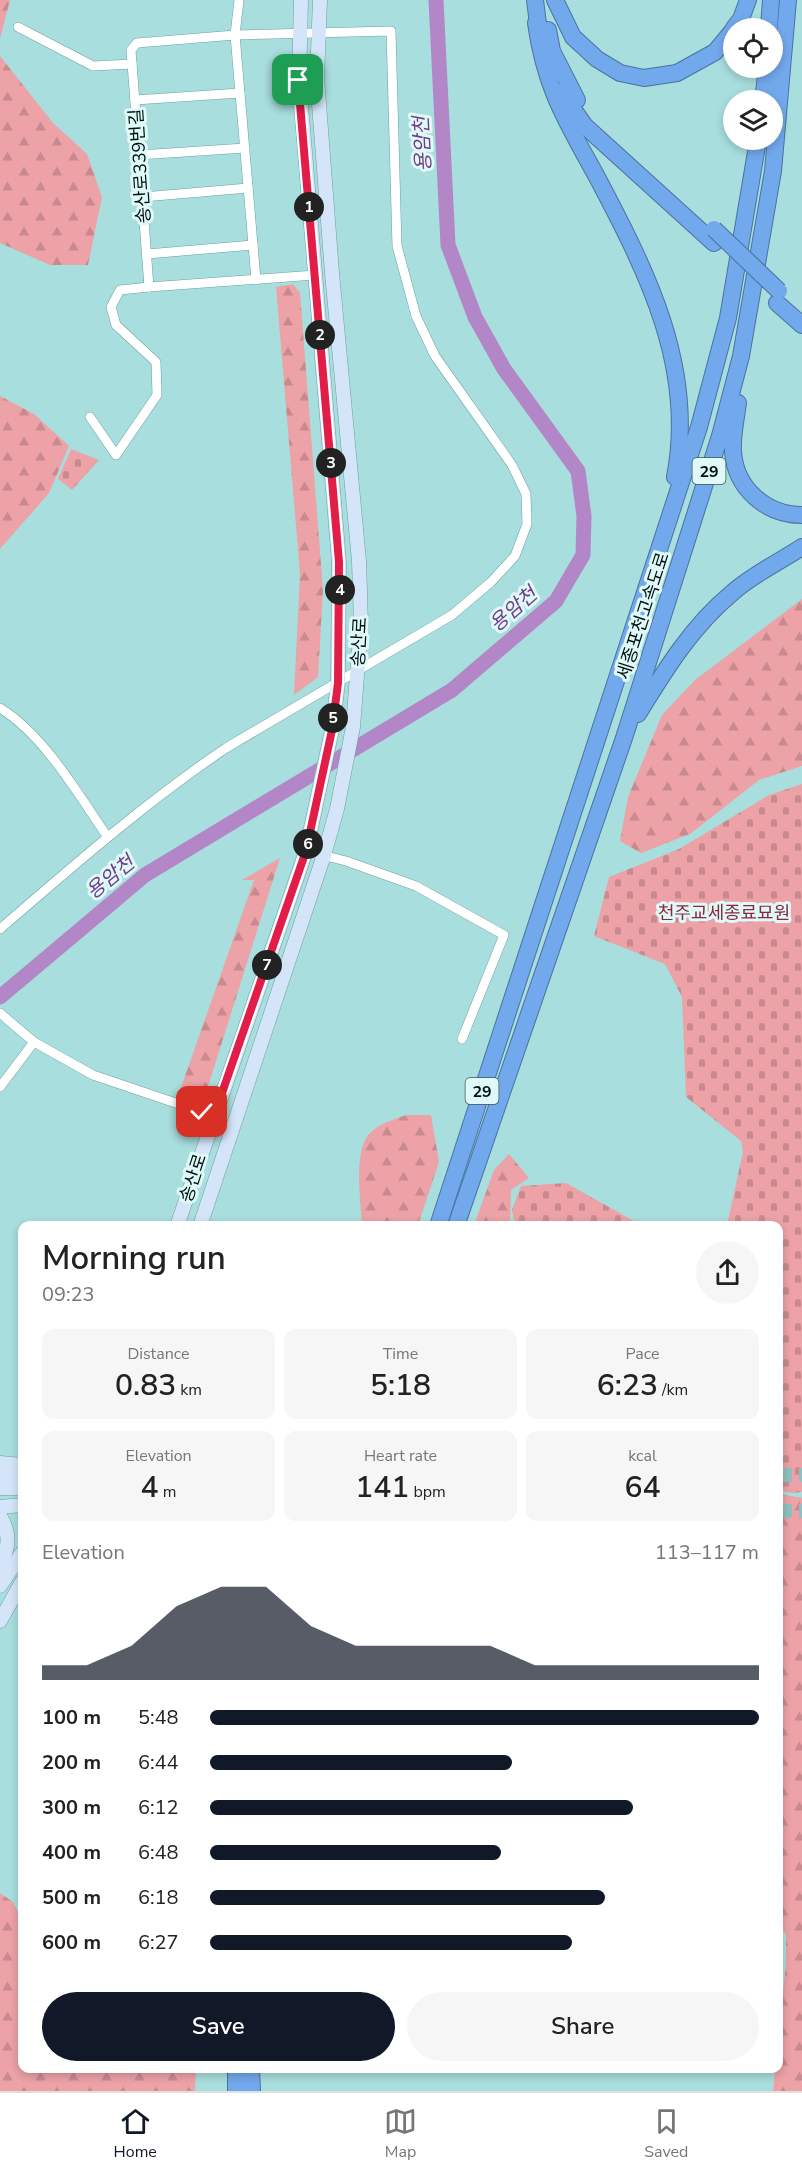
<!DOCTYPE html>
<html lang="en">
<head>
<meta charset="utf-8">
<style>
	:root { --surface:#fff; --page:#f6f6f6; --text:#222; --muted:#767676; --line:#e0e0e0; --accent:#111827 }
	body { margin:0; font-family:"Nunito Sans","Noto Sans KR",sans-serif; background:var(--page); color:var(--text); height:100vh; display:flex; flex-direction:column; font-size:22px; white-space:nowrap }
	* { box-sizing:border-box; margin:0 }
	p { font-size:20px; color:var(--muted) }
	.icon { flex:none; width:33px; height:33px; fill:none; stroke:currentColor; stroke-width:2; stroke-linecap:round; stroke-linejoin:round }
	.map { position:relative; flex:1; overflow:hidden }
	.side { position:absolute; left:18px; top:1221px; width:765px; height:852px; display:flex; flex-direction:column; background:var(--surface); border-radius:12px; box-shadow:0 3px 9px #0003 }
	.side>* { flex:none }
	.fabs { position:absolute; left:723px; top:18px; display:grid; gap:12px }
	.fabs a { display:grid; place-items:center; width:60px; height:60px; border-radius:50%; background:var(--surface); box-shadow:0 3px 9px #0003; font-size:30px }
	.pin { position:absolute; display:grid; place-items:center; width:51px; height:51px; color:#fff; margin:-26px; border-radius:12px; box-shadow:0 3px 9px #0006 }
	.km { position:absolute; width:30px; height:30px; margin:-15px; border-radius:50%; background:#222; color:#fff; font-size:16px; line-height:30px; text-align:center }
	.round { display:grid; place-items:center; flex:none; width:63px; height:63px; border-radius:32px; background:var(--page) }
	.overview { display:flex; align-items:center; justify-content:space-between; height:102px; padding:0 24px }
	h1 { font-size:33px; font-weight:600; line-height:45px }
	.metrics { display:grid; grid-template-columns:repeat(3,1fr); gap:9px; height:102px; padding:6px 24px }
	.metrics div { display:grid; align-content:center; border-radius:12px; background:var(--page); text-align:center }
	.metrics b { font-size:30px; font-weight:600 }
	.metrics small { font-size:16px; font-weight:400 }
	.metrics p { font-size:16px }
	.chart { height:168px; padding:12px 24px }
	.chart p { display:flex; justify-content:space-between }
	.chart svg { width:100%; height:108px; margin-top:6px; fill:var(--accent); opacity:.7 }
	.cta { display:flex; gap:12px; margin-top:auto; padding:12px 24px }
	.cta a { flex:1; height:69px; border-radius:36px; background:var(--accent); color:#fff; font-size:24px; font-weight:600; line-height:69px; text-align:center }
	.cta a+a { background:var(--page); color:var(--text) }
	ul { padding:0 24px; list-style:none; font-size:20px }
	li { display:grid; grid-template-columns:96px 72px 1fr; align-items:center; height:45px }
	li i { height:15px; border-radius:8px; background:var(--accent) }
	.menu { display:flex; justify-content:space-around; align-items:center; height:84px; border-top:2px solid var(--line); background:var(--surface); font-size:16px; color:var(--muted) }
	.menu a { display:grid; justify-items:center; gap:3px }
	.menu .active { color:var(--accent) }
	.map>svg:first-child { display:block }
</style>
</head>
<body>
<div class="map">
<svg width="802" height="2091" viewBox="0 0 802 2091">
	<defs>
		<pattern id="forest-firs" width="22" height="20" patternUnits="userSpaceOnUse" patternTransform="scale(1.5)"><rect width="22" height="20" fill="#eca2a7"/><path d="M5 1l3.5 6h-7zM16 11l3.5 6h-7z" fill="#c98a8f"/></pattern>
		<pattern id="cemetery-stones" width="16" height="16" patternUnits="userSpaceOnUse" patternTransform="scale(1.5)"><rect width="16" height="16" fill="#eca2a7"/><path d="M2 7V4a2 2 0 0 1 4 0v3zM10 15v-3a2 2 0 0 1 4 0v3z" fill="#c98a8f"/></pattern>
	</defs>
	<rect width="100%" height="100%" fill="#a8dedd"/>
	<!-- forest -->
	<g fill="url(#forest-firs)">
		<path d="M0 0H10L0 39Z"/>
		<path d="M0 56 53 123 87 154 102 197 88 265H50L0 243Z"/>
		<path d="M293 284 300 293 323 590 318 677 294 695 300 574 276 287Z"/>
		<path d="M0 396 34 414 69 446 49 493 0 549Z"/>
		<path d="M802 599V766L759 780 690 834 641 853 620 841 628 797 662 715 695 680Z"/>
		<path d="M280 858 206 1093 196 1099 178 1096 254 880H242Z"/>
		<path d="M407 1115H431L439 1162 418 1225H362C361 1202 353 1152 369 1134 378 1124 394 1119 407 1115Z"/>
		<path d="M509 1154 529 1178 511 1190 510 1225H474L494 1170Z"/>
		<path d="M779 1494 802 1498V2091H773L775 2069 778 2068 779 2029 786 1963V1934L778 1925Z"/>
		<path d="M0 1893 13 1902 20 1915 22 2068 196 2069 195 2091H0Z"/>
	</g>
	<!-- cemetery -->
	<g fill="url(#cemetery-stones)">
		<path d="M71 449 99 460 72 490 58 479Z"/>
		<path d="M802 784V1492L792 1493 778 1490V1226L727 1225 743 1152 741 1141 686 1097 682 997 665 964 594 936 609 877 679 849 769 795Z"/>
		<path d="M566 1183 641 1225H515L512 1210 521 1186Z"/>
	</g>
	<g fill="none" stroke-linecap="round" stroke-linejoin="round">
		<!-- river -->
		<path stroke="#b387c7" stroke-width="15" d="M0 997 145 875 452 690 556 601 583 555 584 516 578 471 504 369 475 317 448 245 436 0"/>
		<!-- secondary-tunnel -->
		<g stroke="#8fbfbe" stroke-width="14" stroke-dasharray="14 7" stroke-linecap="butt">
			<path d="M778 1475H802"/>
			<path d="M778 1511H802"/>
		</g>
		<defs>
			<g id="street">
				<path d="M239 0 235 35 256 280"/>
				<path d="M18 27 93 66 132 64"/>
				<path d="M135 100 240 93"/>
				<path d="M139 155 245 148"/>
				<path d="M143 197 248 188"/>
				<path d="M147 254 253 245"/>
				<path d="M90 417 116 455 157 395 156 362 116 325 111 307 120 290 149 287"/>
				<path d="M0 708C44 735 78 794 107 836"/>
				<path d="M306 851 346 861 416 886 504 935 462 1039"/>
				<path d="M0 929C73 866 146 802 226 748L452 615 491 582 515 556 527 524 526 494 512 465 435 356 416 316 397 246 391 31 235 35 137 43 131 50 149 287 315 275"/>
				<path d="M0 1013 34 1042"/>
				<path d="M0 1087 34 1042 93 1075 214 1116"/>
			</g>
			<g id="secondary">
				<path d="M177 1226 306 851 332 730 338 683 339 562 299 80 301 0"/>
				<path d="M200 1226 324 855 337 809 353 727 361 624 359 561 332 273 317 78 320 0"/>
				<path d="M0 1463 22 1465"/>
				<path d="M0 1476H22"/>
				<path d="M0 1488H22"/>
				<path d="M0 1507 22 1505"/>
				<path d="M0 1516C11 1534 9 1547 0 1566"/>
				<path d="M0 1586 22 1553"/>
				<path d="M0 1621 22 1582"/>
			</g>
			<g id="highway">
				<path d="M535 0 539 32"/>
				<path d="M555 0 573 37 597 59 620 73 644 78 677 73 715 52 734 29"/>
				<path d="M536 23C545 89 567 122 598 179 647 272 696 368 675 477"/>
				<path d="M734 28 741 19 748 0"/>
				<path d="M769 28 771 0"/>
				<path d="M548 30 552 51 577 100"/>
				<path d="M561 92 585 126 714 243"/>
				<path d="M763 100 767 68"/>
				<path d="M777 303 802 325"/>
				<path d="M738 403C736 419 732 435 733 451 735 488 766 515 802 515"/>
				<path d="M638 714C665 670 692 626 732 593 752 575 779 562 802 547"/>
				<path d="M438 1226 699 427 728 318 758 140"/>
				<path d="M456 1226 624 738 720 436 741 356 773 171 788 0"/>
				<path d="M236 2068V2091"/>
				<path d="M251 2068 252 2091"/>
			</g>
		</defs>
		<!-- street casing -->
		<use href="#street" stroke="#6da1a0" stroke-width="10"/>
		<!-- secondary casing -->
		<use href="#secondary" stroke="#6da1a0" stroke-width="15"/>
		<!-- highway casing -->
		<use href="#highway" stroke="#4a739f" stroke-width="18"/>
		<!-- street -->
		<use href="#street" stroke="#fff" stroke-width="9"/>
		<!-- secondary -->
		<use href="#secondary" stroke="#d5e5f9" stroke-width="14"/>
		<!-- highway -->
		<use href="#highway" stroke="#72a8ec" stroke-width="16"/>
		<defs>
			<path id="highway-bridge" d="M714 229 779 291"/>
		</defs>
		<!-- highway-bridge casing -->
		<use href="#highway-bridge" stroke="#4a739f" stroke-width="18" stroke-linecap="butt"/>
		<!-- highway-bridge -->
		<use href="#highway-bridge" stroke="#72a8ec" stroke-width="16"/>
	</g>
	<g fill="none" stroke-linecap="round" stroke-linejoin="round">
		<defs>
			<path id="route" d="M202 1112 214 1116 306 851 332 730 338 683 339 562 298 80"/>
		</defs>
		<!-- route casing -->
		<use href="#route" stroke="#fff" stroke-width="12"/>
		<!-- route -->
		<use href="#route" stroke="#e11d48" stroke-width="8"/>
	</g>
	<g text-anchor="middle" stroke-width="6" stroke-linejoin="round" paint-order="stroke">
		<!-- shield labels -->
		<g fill="#dff9f8" stroke="#435656" stroke-width="1.5">
			<rect x="692.5" y="458" width="33" height="26" rx="4.5"/>
			<rect x="465.5" y="1078" width="33" height="26" rx="4.5"/>
		</g>
		<g font-size="16" font-weight="bold" fill="#001010">
			<text x="709" y="477">29</text>
			<text x="482" y="1097">29</text>
		</g>
		<!-- street labels -->
		<g font-size="18" fill="#001010" stroke="#dff9f8">
			<text transform="translate(140 166) rotate(-94)" y="6">송산로339번길</text>
			<text transform="translate(643 616) rotate(-72)" y="6">세종포천고속도로</text>
			<text transform="translate(359 642) rotate(-87)" y="6">송산로</text>
			<text transform="translate(193 1178) rotate(-72)" y="6">송산로</text>
		</g>
		<!-- park labels -->
		<g font-size="18" fill="#8b2839" stroke="#dff9f8">
			<text x="724" y="919">천주교세종료묘원</text>
		</g>
		<!-- water labels -->
		<g font-size="20" font-style="italic" fill="#733c8a" stroke="#dff9f8">
			<text transform="translate(422 144) rotate(-93)" y="7">용암천</text>
			<text transform="translate(513 609) rotate(-41)" y="7">용암천</text>
			<text transform="translate(110 877) rotate(-39)" y="7">용암천</text>
		</g>
	</g>
</svg>
<div class="fabs">
<a><svg class="icon" aria-label="locate" viewBox="0 0 24 24"><circle cx="12" cy="12" r="6"/><path d="M12 2v4M12 18v4M2 12h4M18 12h4"/></svg></a>
<a><svg class="icon" aria-label="layers" viewBox="0 0 24 24"><path d="M12 4l9 5-9 5-9-5zM3 14l9 5 9-5"/></svg></a>
</div>
<div class="pin" style="left:298px;top:80px;background:#1e9e55"><svg class="icon" aria-label="arrive" viewBox="0 0 24 24"><path d="M6 21V4h12l-3 4 3 4H6"/></svg></div>
<div class="pin" style="left:202px;top:1112px;background:#d93025"><svg class="icon" aria-label="check" viewBox="0 0 24 24"><path d="M5 12l5 5 9-10"/></svg></div>
<b class="km" style="left:309px;top:207px">1</b>
<b class="km" style="left:320px;top:335px">2</b>
<b class="km" style="left:331px;top:463px">3</b>
<b class="km" style="left:340px;top:590px">4</b>
<b class="km" style="left:333px;top:718px">5</b>
<b class="km" style="left:308px;top:844px">6</b>
<b class="km" style="left:267px;top:965px">7</b>
<section class="side">
<div class="overview"><div><h1>Morning run</h1><p>09:23</p></div><a class="round"><svg class="icon" aria-label="share" viewBox="0 0 24 24"><path d="M12 15V3M7 8l5-5 5 5M5 13v7h14v-7"/></svg></a></div>
<div class="metrics">
<div><p>Distance</p><b>0.83<small> km</small></b></div>
<div><p>Time</p><b>5:18</b></div>
<div><p>Pace</p><b>6:23<small> /km</small></b></div>
</div>
<div class="metrics">
<div><p>Elevation</p><b>4<small> m</small></b></div>
<div><p>Heart rate</p><b>141<small> bpm</small></b></div>
<div><p>kcal</p><b>64</b></div>
</div>
<div class="chart"><p><span>Elevation</span>113–117 m</p>
<svg viewBox="0 0 160 44" preserveAspectRatio="none"><path d="M0 44V38L10 38L20 30L30 14L40 6L50 6L60 22L70 30L80 30L90 30L100 30L110 38L120 38L130 38L140 38L150 38L160 38V44z"/></svg>
</div>
<ul>
<li><b>100 m</b>5:48<i style="width:100%"></i></li>
<li><b>200 m</b>6:44<i style="width:55%"></i></li>
<li><b>300 m</b>6:12<i style="width:77%"></i></li>
<li><b>400 m</b>6:48<i style="width:53%"></i></li>
<li><b>500 m</b>6:18<i style="width:72%"></i></li>
<li><b>600 m</b>6:27<i style="width:66%"></i></li>
</ul>
<div class="cta"><a>Save</a><a>Share</a></div>
</section>
</div>
<nav class="menu">
<a class="active"><svg class="icon" aria-label="home" viewBox="0 0 24 24"><path d="M3 11l9-7 9 7M6 9v11h12V9"/></svg>Home</a>
<a><svg class="icon" aria-label="map" viewBox="0 0 24 24"><path d="M3 6l6-2 6 2 6-2v14l-6 2-6-2-6 2zM9 4v14M15 6v14"/></svg>Map</a>
<a><svg class="icon" aria-label="saved" viewBox="0 0 24 24"><path d="M7 4h10v16l-5-4-5 4z"/></svg>Saved</a>
</nav>
</body>
</html>
